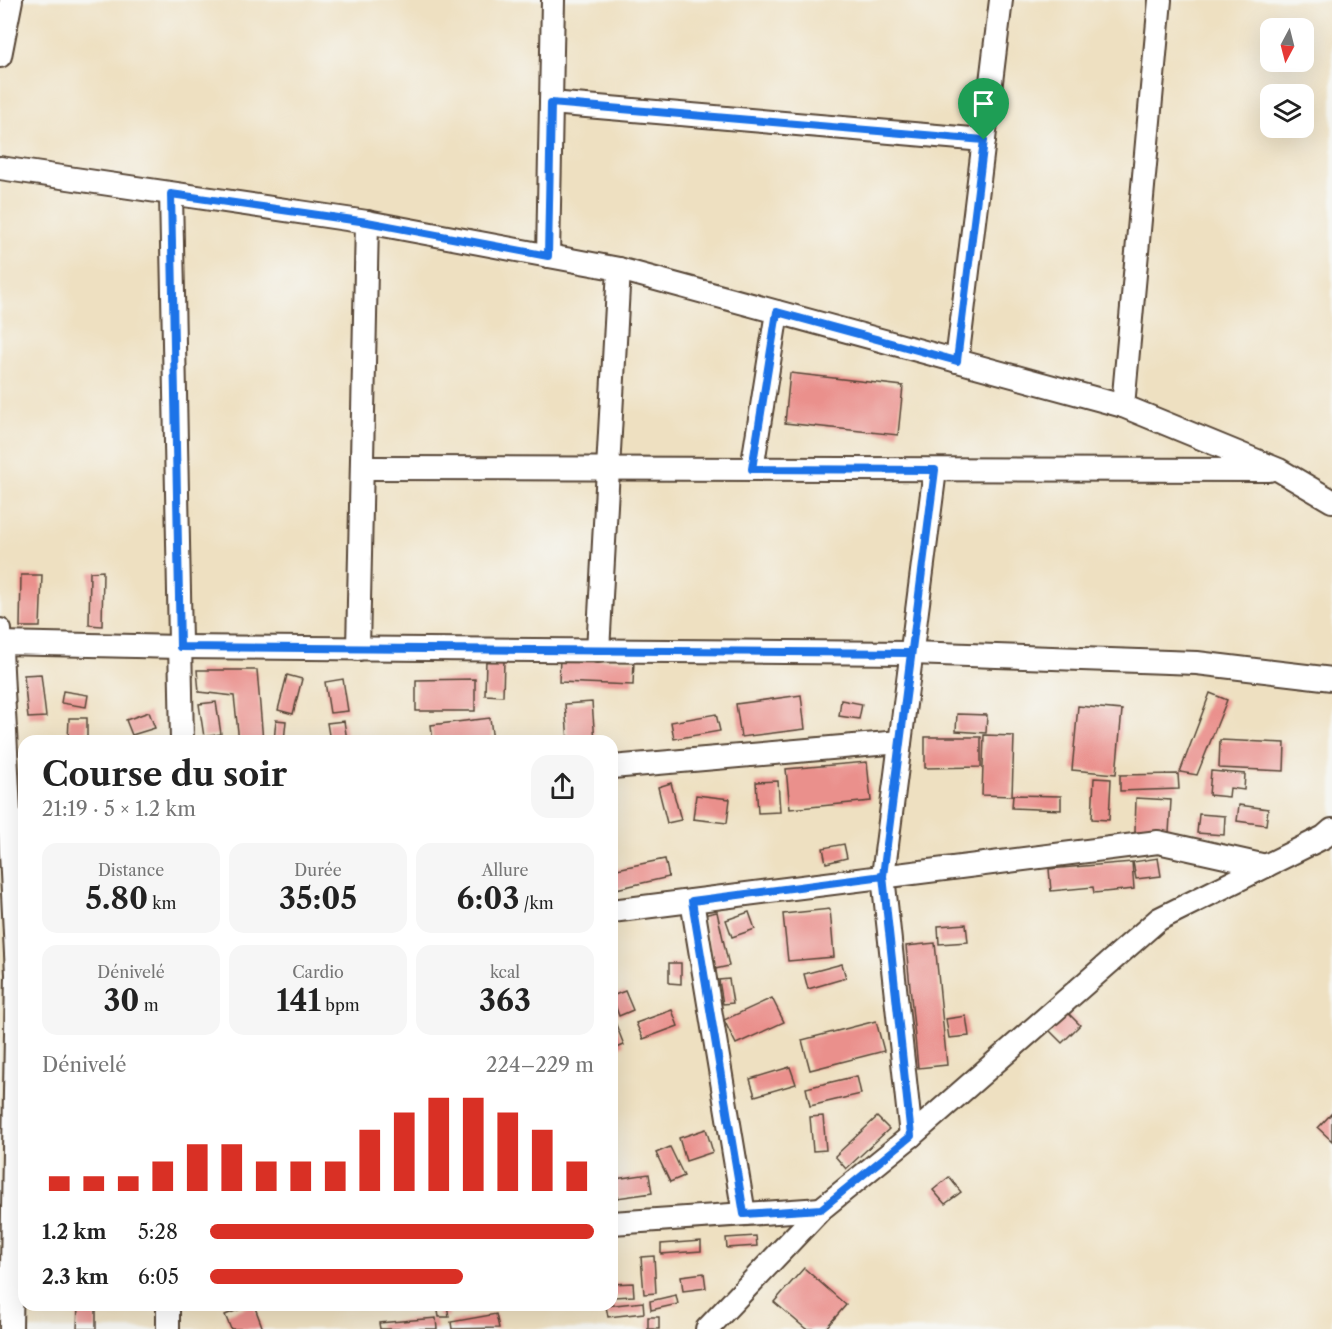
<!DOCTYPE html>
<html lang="fr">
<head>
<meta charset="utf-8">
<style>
	:root { --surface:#fff; --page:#f6f6f6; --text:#222; --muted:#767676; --accent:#d93025 }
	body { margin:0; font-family:"Libre Caslon Text",serif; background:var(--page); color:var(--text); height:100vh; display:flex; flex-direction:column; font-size:22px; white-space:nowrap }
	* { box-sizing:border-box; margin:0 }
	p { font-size:20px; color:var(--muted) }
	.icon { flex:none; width:33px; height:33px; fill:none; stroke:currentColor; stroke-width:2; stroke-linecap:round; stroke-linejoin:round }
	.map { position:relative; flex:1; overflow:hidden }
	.sheet { position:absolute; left:18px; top:735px; width:600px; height:576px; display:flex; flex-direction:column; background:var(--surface); border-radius:18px; box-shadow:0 6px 24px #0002 }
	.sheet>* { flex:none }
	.needle { width:39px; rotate:187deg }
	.tools { position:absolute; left:1260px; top:18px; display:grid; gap:12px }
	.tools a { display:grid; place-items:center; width:54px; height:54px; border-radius:12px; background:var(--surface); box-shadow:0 6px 24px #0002; font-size:30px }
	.pin { position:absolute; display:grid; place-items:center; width:51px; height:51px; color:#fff; margin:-62px -26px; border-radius:50% 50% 50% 0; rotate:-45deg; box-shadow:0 0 6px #0007 }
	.pin .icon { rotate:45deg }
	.round { display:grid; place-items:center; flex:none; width:63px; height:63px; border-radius:18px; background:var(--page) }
	.headline { display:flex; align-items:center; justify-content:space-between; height:102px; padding:0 24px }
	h1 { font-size:33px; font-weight:800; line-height:45px }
	.figures { display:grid; grid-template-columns:repeat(3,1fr); gap:9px; height:102px; padding:6px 24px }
	.figures div { display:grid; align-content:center; border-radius:15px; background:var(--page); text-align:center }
	.figures b { font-size:30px; font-weight:800 }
	.figures small { font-size:16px; font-weight:400 }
	.figures p { font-size:16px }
	.chart { height:168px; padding:12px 24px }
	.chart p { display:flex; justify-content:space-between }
	.chart svg { width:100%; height:108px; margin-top:6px; stroke:var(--accent); stroke-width:6 }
	ul { padding:0 24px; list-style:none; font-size:20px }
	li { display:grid; grid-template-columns:96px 72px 1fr; align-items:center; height:45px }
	li i { height:15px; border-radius:8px; background:var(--accent) }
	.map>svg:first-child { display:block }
</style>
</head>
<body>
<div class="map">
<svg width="1332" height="1329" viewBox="0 0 1332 1329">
	<rect width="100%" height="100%" fill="#f6f6f2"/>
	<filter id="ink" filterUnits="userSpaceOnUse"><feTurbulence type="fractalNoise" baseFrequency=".0167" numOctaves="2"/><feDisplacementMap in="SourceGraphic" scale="12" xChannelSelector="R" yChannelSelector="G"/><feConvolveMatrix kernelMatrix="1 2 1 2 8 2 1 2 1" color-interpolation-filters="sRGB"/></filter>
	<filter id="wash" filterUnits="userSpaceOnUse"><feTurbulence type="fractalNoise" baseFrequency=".008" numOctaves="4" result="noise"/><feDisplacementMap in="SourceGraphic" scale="24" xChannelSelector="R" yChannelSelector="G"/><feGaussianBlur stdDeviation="1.35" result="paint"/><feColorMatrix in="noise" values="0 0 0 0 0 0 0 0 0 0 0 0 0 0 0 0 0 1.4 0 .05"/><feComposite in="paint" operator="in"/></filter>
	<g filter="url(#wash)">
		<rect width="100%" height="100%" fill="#eee0c1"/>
		<g id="blocks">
			<!-- building -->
			<g fill="#ea908c">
				<path d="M790 373 903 386 898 435 785 423Z"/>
				<path d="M103 571 102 626 89 625 90 572Z"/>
				<path d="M21 575H42L40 627H20Z"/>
				<path d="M560 658 634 660 633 685 559 682Z"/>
				<path d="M486 660H504L503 696 485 695Z"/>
				<path d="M197 670H257L263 741H239L234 696 199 692Z"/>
				<path d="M41 674 46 717 28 718 24 675Z"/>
				<path d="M287 675 302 679 293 714 278 710Z"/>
				<path d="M343 679 348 711 330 713 325 682Z"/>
				<path d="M475 679V711H416V680Z"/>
				<path d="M63 691 88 695 86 707 61 703Z"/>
				<path d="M1210 693 1227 700 1197 775 1180 772Z"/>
				<path d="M801 695 805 729 741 737 736 704Z"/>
				<path d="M841 700 862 704 859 719 839 716Z"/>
				<path d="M216 702 221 734 204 737 199 704Z"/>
				<path d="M592 702 595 741H568L565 704Z"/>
				<path d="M1078 706 1122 710 1116 774 1072 770Z"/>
				<path d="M149 712 155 728 132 735 126 720Z"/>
				<path d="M716 714 720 731 674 739 671 722Z"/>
				<path d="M957 714 987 715 986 733 956 731Z"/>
				<path d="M69 718H87V741H68Z"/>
				<path d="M490 718 493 741H433L431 725Z"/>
				<path d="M276 720 286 721 284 741H274Z"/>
				<path d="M344 721 347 740 330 741 327 723Z"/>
				<path d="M984 735 1014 736 1012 796 982 795Z"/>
				<path d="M925 737H981V767L925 768Z"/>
				<path d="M1220 740 1285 743 1284 771 1219 768Z"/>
				<path d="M867 762 871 801 790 809 786 769Z"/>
				<path d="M1211 771 1245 774 1244 790 1230 788 1229 797 1209 795Z"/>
				<path d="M1178 774 1179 789 1120 791V775Z"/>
				<path d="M1094 778 1111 779 1109 820 1092 819Z"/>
				<path d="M778 781 780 812 758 813 756 782Z"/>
				<path d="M671 783 681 820 667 823 658 787Z"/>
				<path d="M696 795 730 799 727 823 693 819Z"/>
				<path d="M1013 795 1061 796V810L1012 808Z"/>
				<path d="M1136 798 1171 800 1169 833 1135 832Z"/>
				<path d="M1239 805 1268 809 1266 825 1237 821Z"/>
				<path d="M1199 814 1225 816 1224 835 1197 833Z"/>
				<path d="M844 844 847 858 826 863 823 848Z"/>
				<path d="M1158 858 1161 876 1136 879 1133 862Z"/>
				<path d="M665 859 669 877 616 889 612 870Z"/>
				<path d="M1132 862 1134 889 1094 893 1093 887 1051 891 1049 869Z"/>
				<path d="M830 909 834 957 788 961 783 914Z"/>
				<path d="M717 912 729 966 715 969 703 915Z"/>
				<path d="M749 912 755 929 732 937 726 920Z"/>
				<path d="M966 924 968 942 939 944 938 926Z"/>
				<path d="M935 943 947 1065 918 1068 906 946Z"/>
				<path d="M669 963H681V984L669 983Z"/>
				<path d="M842 964 846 978 808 989 804 974Z"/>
				<path d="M729 979 733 1003 723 1004 719 980Z"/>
				<path d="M625 991 633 1010 619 1016 612 996Z"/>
				<path d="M772 998 784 1022 736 1044 724 1020Z"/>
				<path d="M672 1010 678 1026 643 1039 636 1023Z"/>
				<path d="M1067 1012 1080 1025 1062 1043 1049 1030Z"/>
				<path d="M966 1016 969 1036 949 1038 946 1019Z"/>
				<path d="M876 1021 884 1051 810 1070 802 1040Z"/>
				<path d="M615 1022 624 1045 612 1050V1023Z"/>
				<path d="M790 1067 796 1084 755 1096 750 1079Z"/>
				<path d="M857 1076 861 1094 810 1106 806 1088Z"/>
				<path d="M1332 1113V1141L1318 1128Z"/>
				<path d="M823 1116 826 1150 813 1151 810 1117Z"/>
				<path d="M877 1117 889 1129 846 1169 835 1156Z"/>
				<path d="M706 1129 713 1152 686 1161 679 1138Z"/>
				<path d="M670 1147 684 1176 670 1182 656 1153Z"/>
				<path d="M649 1174 652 1193 617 1198 615 1179Z"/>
				<path d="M949 1177 961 1192 945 1204 933 1190Z"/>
				<path d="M756 1236 757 1246 727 1248 726 1238Z"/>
				<path d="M701 1241V1251L661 1254V1244Z"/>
				<path d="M654 1256 656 1293 644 1294 641 1257Z"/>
				<path d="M804 1268 846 1305 825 1329H806L774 1302Z"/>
				<path d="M704 1273 706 1288 683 1291 681 1276Z"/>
				<path d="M633 1283 634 1296 612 1297V1284Z"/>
				<path d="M676 1295 678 1304 651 1310 650 1301Z"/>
				<path d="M643 1302 644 1313 608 1317 606 1306Z"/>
				<path d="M78 1305H96V1329H77Z"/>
				<path d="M251 1305H254L263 1329H231L225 1315Z"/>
				<path d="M437 1305H447L449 1317H439Z"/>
				<path d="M496 1314 499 1328 452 1329 451 1322Z"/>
				<rect x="648" y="1317" width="11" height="12"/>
				<path d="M436 1318 437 1329H380L379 1323Z"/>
			</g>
		</g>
	</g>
	<g filter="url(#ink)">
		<use href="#blocks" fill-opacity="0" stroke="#564536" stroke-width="1.5"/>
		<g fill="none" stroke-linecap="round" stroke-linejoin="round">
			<defs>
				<g id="minor">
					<path d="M0 56 11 0"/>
					<path d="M551 103 984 140"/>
					<path d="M0 168 367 222 619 269 1123 406 1279 470 1332 501"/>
					<path d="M171 194 182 741"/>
					<path d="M548 256 553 0"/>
					<path d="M957 361 1001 0"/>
					<path d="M1123 406 1160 0"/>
					<path d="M362 468 1269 470"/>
					<path d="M752 469 777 312"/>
					<path d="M0 630 17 974 11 1329"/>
					<path d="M0 643 180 647 911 653 1197 663 1332 679"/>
					<path d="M358 649 367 222"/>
					<path d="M598 651 619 269"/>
					<path d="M612 767 900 742"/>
					<path d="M692 901 744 1214"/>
					<path d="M612 911 1158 842 1266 866"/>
					<path d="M911 1136 883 876 935 470"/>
					<path d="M612 1223 821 1209"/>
					<path d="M168 1305V1329"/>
					<path d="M707 1329 821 1209 911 1136 1159 919 1324 837 1332 830"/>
				</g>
			</defs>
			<!-- minor casing -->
			<use href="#minor" stroke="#564536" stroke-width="26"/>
			<!-- minor -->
			<use href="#minor" stroke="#fff" stroke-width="22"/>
		</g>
	</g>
	<g fill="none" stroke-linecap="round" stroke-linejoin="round" filter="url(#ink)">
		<defs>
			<path id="route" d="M984 140 551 103 548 256 367 222 171 194 180 647 911 653 883 876 692 901 744 1214 821 1209 911 1136 883 876 935 470 752 469 777 312 957 361 984 140"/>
		</defs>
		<!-- route casing -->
		<use href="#route" stroke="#fff" stroke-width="12"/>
		<!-- route -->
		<use href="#route" stroke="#1a73e8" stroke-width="8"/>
	</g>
</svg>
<div class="tools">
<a><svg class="needle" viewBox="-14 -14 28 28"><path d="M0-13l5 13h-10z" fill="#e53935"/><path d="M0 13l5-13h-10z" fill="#767676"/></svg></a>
<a><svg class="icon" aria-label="layers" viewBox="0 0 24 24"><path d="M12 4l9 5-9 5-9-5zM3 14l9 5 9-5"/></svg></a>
</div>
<div class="pin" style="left:984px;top:140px;background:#1e9e55"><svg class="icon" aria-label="arrive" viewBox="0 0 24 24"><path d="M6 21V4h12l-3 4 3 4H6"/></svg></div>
<section class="sheet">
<div class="headline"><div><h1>Course du soir</h1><p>21:19 · 5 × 1.2 km</p></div><a class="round"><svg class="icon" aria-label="share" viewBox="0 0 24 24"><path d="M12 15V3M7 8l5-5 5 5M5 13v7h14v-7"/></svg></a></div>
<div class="figures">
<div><p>Distance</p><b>5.80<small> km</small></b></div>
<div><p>Durée</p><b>35:05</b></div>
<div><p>Allure</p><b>6:03<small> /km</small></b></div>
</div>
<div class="figures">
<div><p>Dénivelé</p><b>30<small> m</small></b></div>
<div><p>Cardio</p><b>141<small> bpm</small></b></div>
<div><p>kcal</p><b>363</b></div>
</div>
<div class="chart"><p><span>Dénivelé</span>224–229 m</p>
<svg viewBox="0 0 160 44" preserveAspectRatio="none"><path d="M5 44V38M15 44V38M25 44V38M35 44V32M45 44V25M55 44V25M65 44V32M75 44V32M85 44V32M95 44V19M105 44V12M115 44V6M125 44V6M135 44V12M145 44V19M155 44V32"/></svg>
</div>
<ul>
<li><b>1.2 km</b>5:28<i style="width:100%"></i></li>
<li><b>2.3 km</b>6:05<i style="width:66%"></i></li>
</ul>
</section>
</div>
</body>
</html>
